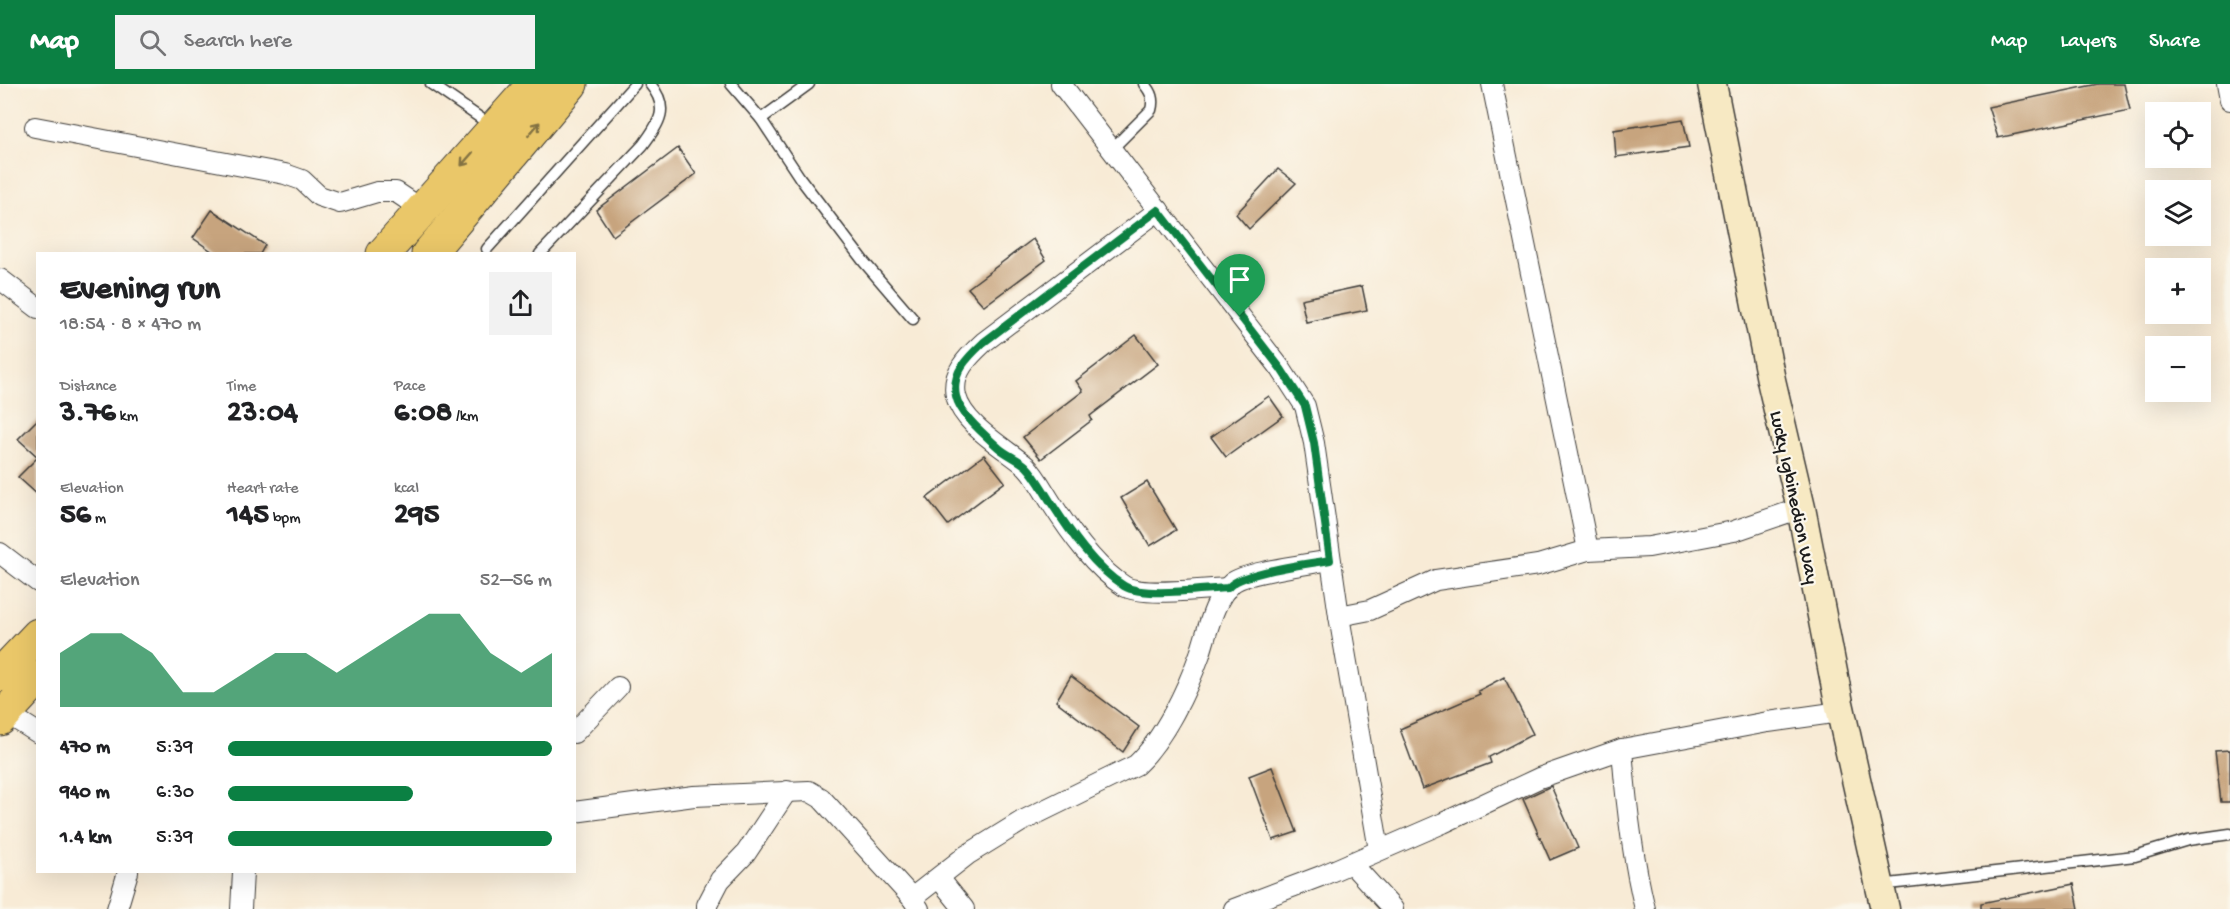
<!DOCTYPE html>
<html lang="en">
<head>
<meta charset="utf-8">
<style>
	:root { --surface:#fff; --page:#f2f2f2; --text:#202124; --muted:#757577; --accent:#0b8043 }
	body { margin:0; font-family:"Gochi Hand",sans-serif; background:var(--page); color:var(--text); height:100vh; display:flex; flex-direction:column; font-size:22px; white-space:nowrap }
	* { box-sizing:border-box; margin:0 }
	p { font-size:20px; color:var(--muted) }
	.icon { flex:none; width:33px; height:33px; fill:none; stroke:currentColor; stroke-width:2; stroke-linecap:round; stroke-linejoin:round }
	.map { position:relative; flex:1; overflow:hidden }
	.sheet { position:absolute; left:36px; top:168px; width:540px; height:621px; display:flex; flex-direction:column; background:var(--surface); border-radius:0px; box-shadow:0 6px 24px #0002 }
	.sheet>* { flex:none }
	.controls { position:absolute; left:2145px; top:18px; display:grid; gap:12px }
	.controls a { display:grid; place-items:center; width:66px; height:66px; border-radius:0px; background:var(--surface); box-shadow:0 6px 24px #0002; font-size:30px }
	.pin { position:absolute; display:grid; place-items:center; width:51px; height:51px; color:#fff; margin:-62px -26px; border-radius:50% 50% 50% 0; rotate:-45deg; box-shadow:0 0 6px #0007 }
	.pin .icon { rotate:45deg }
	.round { display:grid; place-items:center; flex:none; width:63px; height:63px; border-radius:0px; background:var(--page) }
	.headline { display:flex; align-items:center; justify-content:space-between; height:102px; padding:0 24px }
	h1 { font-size:33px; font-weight:700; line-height:45px }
	.metrics { display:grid; grid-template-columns:repeat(3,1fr); gap:9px; height:102px; padding:6px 24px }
	.metrics div { display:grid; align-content:center }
	.metrics b { font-size:30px; font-weight:700 }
	.metrics small { font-size:16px; font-weight:400 }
	.metrics p { font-size:16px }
	.chart { height:168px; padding:12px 24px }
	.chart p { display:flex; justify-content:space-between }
	.chart svg { width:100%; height:108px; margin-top:6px; fill:var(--accent); opacity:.7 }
	ul { padding:0 24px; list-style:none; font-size:20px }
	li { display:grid; grid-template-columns:96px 72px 1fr; align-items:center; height:45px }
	li i { height:15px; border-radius:8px; background:var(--accent) }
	header { display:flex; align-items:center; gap:36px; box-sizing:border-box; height:84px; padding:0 30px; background:var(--accent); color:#fff }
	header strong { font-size:28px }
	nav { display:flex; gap:33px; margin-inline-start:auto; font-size:21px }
	.search { width:420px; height:54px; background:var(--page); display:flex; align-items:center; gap:15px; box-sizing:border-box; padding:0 21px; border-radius:0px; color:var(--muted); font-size:22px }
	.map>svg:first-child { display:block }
</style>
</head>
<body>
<header>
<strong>Map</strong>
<div class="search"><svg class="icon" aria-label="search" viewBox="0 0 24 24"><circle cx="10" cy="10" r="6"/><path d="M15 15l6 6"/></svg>Search here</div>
<nav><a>Map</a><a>Layers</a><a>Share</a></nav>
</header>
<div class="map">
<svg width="2230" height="825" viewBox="0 0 2230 825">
	<rect width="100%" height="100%" fill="#fbf7ec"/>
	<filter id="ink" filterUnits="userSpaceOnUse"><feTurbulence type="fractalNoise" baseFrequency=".0167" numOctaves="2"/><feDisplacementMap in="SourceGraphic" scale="12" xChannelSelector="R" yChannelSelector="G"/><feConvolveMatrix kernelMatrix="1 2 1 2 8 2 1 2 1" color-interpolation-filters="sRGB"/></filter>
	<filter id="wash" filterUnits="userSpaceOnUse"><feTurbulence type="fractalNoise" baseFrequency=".008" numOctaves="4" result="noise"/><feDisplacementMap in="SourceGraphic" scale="24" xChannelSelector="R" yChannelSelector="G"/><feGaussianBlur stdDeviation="1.35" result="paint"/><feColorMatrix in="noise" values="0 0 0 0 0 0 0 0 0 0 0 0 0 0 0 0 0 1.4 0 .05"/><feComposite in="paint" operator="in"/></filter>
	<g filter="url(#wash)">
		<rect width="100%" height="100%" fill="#f8ebd6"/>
		<g id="blocks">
			<!-- building -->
			<g fill="#c7a47e">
				<path d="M2098 0H2124L2130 26 1998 54 1988 23Z"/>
				<path d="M1683 35 1689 63 1616 73 1614 46Z"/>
				<path d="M678 64 696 90 613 152 596 126Z"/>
				<path d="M1278 85 1296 99 1249 145 1236 130Z"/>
				<path d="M212 126 265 161 260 170H216L193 154Z"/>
				<path d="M1033 155 1046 176 984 222 968 204Z"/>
				<path d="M1362 202 1367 226 1306 238 1301 215Z"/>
				<path d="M1136 251 1158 280 1090 332 1092 336 1041 375 1023 353 1083 307 1076 297Z"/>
				<path d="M1269 312 1283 332 1226 373 1211 353Z"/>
				<path d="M38 335V373L18 355Z"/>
				<path d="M984 371 1005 398 948 441 927 414Z"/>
				<path d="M38 373V411L18 393Z"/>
				<path d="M1147 398 1176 446 1150 462 1121 414Z"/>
				<path d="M1071 592 1139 643 1123 668 1056 617Z"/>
				<path d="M1504 593 1533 650 1489 673 1491 679 1422 705 1400 645 1480 610 1478 607Z"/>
				<path d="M2230 666V718H2221L2215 667Z"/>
				<path d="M1272 683 1297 748 1273 756 1249 692Z"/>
				<path d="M1551 702 1578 764 1550 776 1523 715Z"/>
				<path d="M2074 800 2079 825H1981V819Z"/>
			</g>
		</g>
	</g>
	<g filter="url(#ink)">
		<use href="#blocks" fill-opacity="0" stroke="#3d3b38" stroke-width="1.5"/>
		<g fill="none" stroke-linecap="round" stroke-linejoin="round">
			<defs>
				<g id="lane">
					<path d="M431 0 492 42"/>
					<path d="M731 0 761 35 800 94 864 178 913 235"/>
					<path d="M761 35 809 0"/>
					<path d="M1112 65 1151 26C1154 15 1151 8 1144 0"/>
					<path d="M487 165 635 0"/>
					<path d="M540 170 643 61C660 38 670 24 650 0"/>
					<path d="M1880 801 2135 772 2188 756 2230 750"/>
				</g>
				<g id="street">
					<path d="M1061 0 1281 285 1305 322 1314 359 1339 532 1379 766"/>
					<path d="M1492 0 1588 466"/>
					<path d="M2227 0 2230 16"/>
					<path d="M35 43 285 90 302 96 319 112 340 119 377 108H396L423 126"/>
					<path d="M1159 126 984 258C969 272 951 288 956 312 963 341 1005 364 1026 382 1036 392 1044 408 1052 420 1070 448 1095 484 1124 502 1142 513 1204 505 1228 504"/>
					<path d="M0 195 38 224"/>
					<path d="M0 469 38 498"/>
					<path d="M1339 532 1370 526 1436 496 1538 481 1588 466 1649 463 1734 447 1801 424"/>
					<path d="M6 629 38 649"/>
					<path d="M574 649 618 603"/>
					<path d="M1622 665C1626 719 1632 772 1645 825"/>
					<path d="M574 728 694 712 809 707 821 714 912 814 919 825"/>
					<path d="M1351 779 1393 825"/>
					<path d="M939 794 964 825"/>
					<path d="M912 814 967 771 1022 737 1136 681C1164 655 1187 606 1200 570 1207 549 1214 514 1232 499 1245 488 1310 480 1330 476"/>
					<path d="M117 825 128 788"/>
					<path d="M241 825 243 788"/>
					<path d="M707 825V821L720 796 746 769 787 707"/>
					<path d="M1234 825 1321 792 1443 739 1539 694 1622 665 1768 638 1840 628"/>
				</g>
				<path id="secondary" d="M1712 0 1771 296 1801 424 1839 619 1885 825"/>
				<g id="highway">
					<path d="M383 170 534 0"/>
					<path d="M428 170 571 0"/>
					<path d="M0 591 38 551"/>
					<path d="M0 635 38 594"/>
				</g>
			</defs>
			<!-- lane casing -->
			<use href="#lane" stroke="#3d3b38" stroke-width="13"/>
			<!-- street casing -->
			<use href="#street" stroke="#3d3b38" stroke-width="22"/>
			<!-- secondary casing -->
			<use href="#secondary" stroke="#3d3b38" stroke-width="31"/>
			<!-- highway casing -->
			<use href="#highway" stroke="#3d3b38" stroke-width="35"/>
			<!-- lane -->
			<use href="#lane" stroke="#fff" stroke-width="10"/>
			<!-- street -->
			<use href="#street" stroke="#fff" stroke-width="20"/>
			<!-- secondary -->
			<use href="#secondary" stroke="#f7e9c3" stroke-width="28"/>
			<!-- highway -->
			<use href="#highway" stroke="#eac769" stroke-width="33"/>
		</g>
		<!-- one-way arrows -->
		<defs><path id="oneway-shaft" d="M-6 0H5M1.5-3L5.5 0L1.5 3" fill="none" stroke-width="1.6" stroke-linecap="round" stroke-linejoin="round" transform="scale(1.5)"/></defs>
		<g stroke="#837242">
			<use href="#oneway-shaft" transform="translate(534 45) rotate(-50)"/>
			<use href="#oneway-shaft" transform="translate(467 75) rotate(131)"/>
		</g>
	</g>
	<g fill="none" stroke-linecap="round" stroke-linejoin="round" filter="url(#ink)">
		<defs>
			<path id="route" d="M1158 126 1281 285 1305 322 1314 359 1330 476C1309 480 1239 488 1228 504 1203 505 1143 514 1124 502 1095 484 1070 448 1052 420 1044 408 1036 392 1026 382 1018 375 1007 371 999 364 985 351 960 331 956 312 951 288 969 272 984 258Z"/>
		</defs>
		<!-- route casing -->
		<use href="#route" stroke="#fff" stroke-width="12"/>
		<!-- route -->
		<use href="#route" stroke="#0b8043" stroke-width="8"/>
	</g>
	<g text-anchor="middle" stroke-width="4.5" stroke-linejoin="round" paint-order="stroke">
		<!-- street labels -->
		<g font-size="20" fill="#1c1c1c" stroke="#fbf7ec">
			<text transform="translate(1796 413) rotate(78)" y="7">Lucky Igbinedion Way</text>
		</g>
	</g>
</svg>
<div class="controls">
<a><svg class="icon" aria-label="locate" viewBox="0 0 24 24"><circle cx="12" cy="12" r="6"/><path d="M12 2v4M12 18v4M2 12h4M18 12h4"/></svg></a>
<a><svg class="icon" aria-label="layers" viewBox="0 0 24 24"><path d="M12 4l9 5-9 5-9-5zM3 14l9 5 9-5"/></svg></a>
<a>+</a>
<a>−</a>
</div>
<div class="pin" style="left:1240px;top:232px;background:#1e9e55"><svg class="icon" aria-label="arrive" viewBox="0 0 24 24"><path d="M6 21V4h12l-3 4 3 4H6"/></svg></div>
<section class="sheet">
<div class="headline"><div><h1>Evening run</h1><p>18:54 · 8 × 470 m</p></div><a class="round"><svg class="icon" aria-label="share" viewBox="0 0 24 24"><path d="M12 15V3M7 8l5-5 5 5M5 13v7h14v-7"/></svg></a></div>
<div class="metrics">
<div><p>Distance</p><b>3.76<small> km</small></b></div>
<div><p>Time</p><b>23:04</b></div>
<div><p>Pace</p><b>6:08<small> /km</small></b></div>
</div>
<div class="metrics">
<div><p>Elevation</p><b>56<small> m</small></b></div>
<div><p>Heart rate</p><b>145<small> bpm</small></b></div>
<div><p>kcal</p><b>295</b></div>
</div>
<div class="chart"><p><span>Elevation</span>52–56 m</p>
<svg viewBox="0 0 160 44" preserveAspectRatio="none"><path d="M0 44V22L10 14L20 14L30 22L40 38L50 38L60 30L70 22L80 22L90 30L100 22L110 14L120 6L130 6L140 22L150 30L160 22V44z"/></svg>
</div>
<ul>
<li><b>470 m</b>5:39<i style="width:100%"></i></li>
<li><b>940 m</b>6:30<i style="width:57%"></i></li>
<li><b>1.4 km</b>5:39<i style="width:100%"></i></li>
</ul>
</section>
</div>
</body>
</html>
